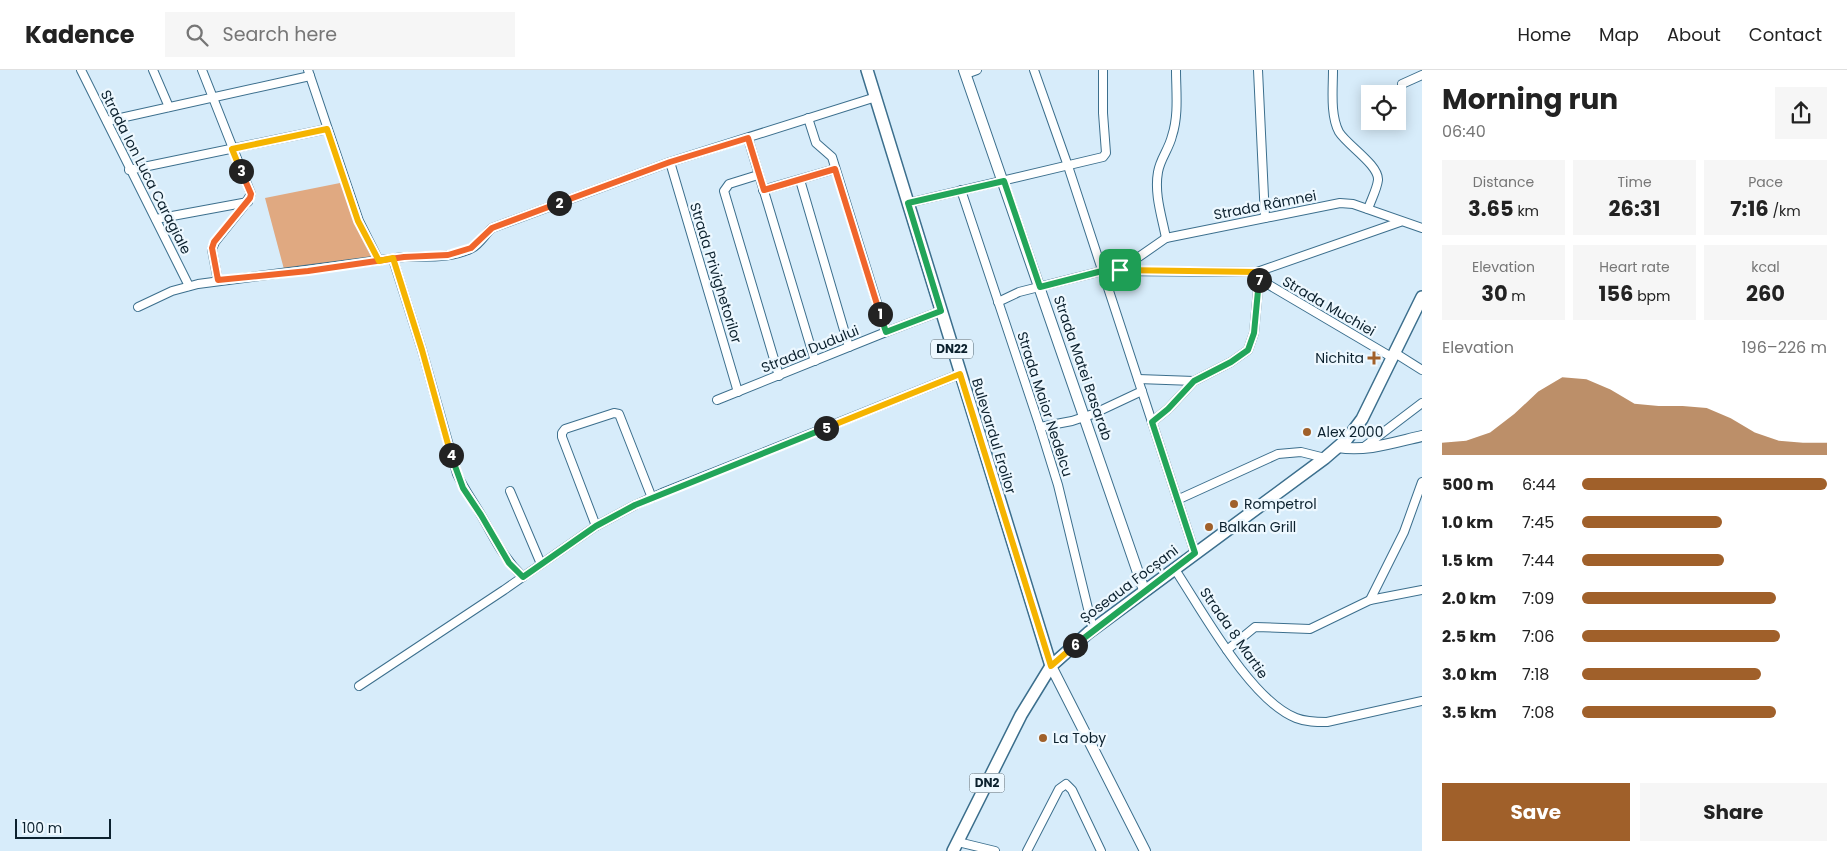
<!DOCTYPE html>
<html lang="en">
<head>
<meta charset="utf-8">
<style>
	:root { --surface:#fff; --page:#f6f6f6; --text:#222; --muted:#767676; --line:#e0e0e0; --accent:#a0602a }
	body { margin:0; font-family:Poppins,sans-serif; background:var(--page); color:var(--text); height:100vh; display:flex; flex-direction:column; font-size:19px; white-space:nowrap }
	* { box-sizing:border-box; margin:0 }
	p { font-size:16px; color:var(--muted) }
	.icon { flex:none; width:28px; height:28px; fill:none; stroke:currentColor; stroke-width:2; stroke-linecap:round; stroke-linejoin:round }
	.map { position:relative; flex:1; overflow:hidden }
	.panel { display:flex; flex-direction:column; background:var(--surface); width:425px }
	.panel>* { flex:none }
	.tools { position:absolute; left:1361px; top:15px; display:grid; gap:10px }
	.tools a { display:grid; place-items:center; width:45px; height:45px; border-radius:0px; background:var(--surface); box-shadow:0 2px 12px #0003; font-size:25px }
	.scale { position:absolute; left:15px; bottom:12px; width:96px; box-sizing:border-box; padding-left:5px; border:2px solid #0c212e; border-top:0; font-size:14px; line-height:18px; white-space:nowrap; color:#0c212e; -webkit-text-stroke:4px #edf8ff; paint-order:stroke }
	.pin { position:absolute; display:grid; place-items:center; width:42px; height:42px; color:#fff; margin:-21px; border-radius:10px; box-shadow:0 2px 8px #0006 }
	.km { position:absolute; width:25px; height:25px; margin:-12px; border-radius:50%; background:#222; color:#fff; font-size:14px; line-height:25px; text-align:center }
	.round { display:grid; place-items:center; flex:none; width:52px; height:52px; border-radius:0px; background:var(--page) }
	.head { display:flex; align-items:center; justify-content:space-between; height:85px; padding:0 20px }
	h1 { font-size:28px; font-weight:700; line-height:38px }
	.metrics { display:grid; grid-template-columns:repeat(3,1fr); gap:8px; height:85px; padding:5px 20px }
	.metrics div { display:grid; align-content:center; border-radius:0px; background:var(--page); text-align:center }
	.metrics b { font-size:21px; font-weight:700 }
	.metrics small { font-size:14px; font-weight:400 }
	.metrics p { font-size:14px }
	.chart { height:140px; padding:10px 20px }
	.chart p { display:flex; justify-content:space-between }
	.chart svg { width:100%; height:90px; margin-top:5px; fill:var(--accent); opacity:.7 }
	.primary-button { display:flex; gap:10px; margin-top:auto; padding:10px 20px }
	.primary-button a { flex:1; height:58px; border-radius:0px; background:var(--accent); color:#fff; font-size:20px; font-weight:700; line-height:58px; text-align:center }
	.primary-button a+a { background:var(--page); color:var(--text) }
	ul { padding:0 20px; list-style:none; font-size:16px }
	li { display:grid; grid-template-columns:80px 60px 1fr; align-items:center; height:38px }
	li i { height:12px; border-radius:6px; background:var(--accent) }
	header { display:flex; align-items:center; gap:30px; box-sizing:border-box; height:70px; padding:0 25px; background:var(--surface); border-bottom:1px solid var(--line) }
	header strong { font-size:24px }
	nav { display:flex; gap:28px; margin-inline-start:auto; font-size:18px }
	.search { width:350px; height:45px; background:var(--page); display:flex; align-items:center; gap:12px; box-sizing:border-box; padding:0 18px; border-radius:0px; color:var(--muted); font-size:19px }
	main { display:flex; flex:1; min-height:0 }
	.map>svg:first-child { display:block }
</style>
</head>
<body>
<header>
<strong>Kadence</strong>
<div class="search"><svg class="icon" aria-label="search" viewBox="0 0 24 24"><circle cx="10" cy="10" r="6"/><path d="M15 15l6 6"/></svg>Search here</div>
<nav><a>Home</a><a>Map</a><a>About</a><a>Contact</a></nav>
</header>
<main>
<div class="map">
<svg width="1422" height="781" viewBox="0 0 1422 781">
	<rect width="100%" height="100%" fill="#d7ecfa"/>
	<!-- green -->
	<path fill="#e0a981" d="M345 112 379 191 285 203 265 128Z"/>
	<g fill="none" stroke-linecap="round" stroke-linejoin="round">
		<defs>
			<g id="street">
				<path d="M81 0 189 216"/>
				<path d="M153 0 169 37"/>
				<path d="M202 0 251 124 243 137 215 172 212 179 218 211"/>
				<path d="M308 0 359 151 379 191"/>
				<path d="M1034 0 1068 96 1195 483"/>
				<path d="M1258 0 1265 148"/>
				<path d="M1333 0C1333 19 1330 45 1339 62 1347 75 1379 95 1378 110 1377 119 1371 130 1368 139"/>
				<path d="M966 4 977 0"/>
				<path d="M1402 14 1422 5"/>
				<path d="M808 48 816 73 832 87 886 262"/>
				<path d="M107 51 310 6"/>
				<path d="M748 68 815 291"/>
				<path d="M670 92 738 322"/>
				<path d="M129 100 327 59"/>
				<path d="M758 105 729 114 724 121 779 306"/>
				<path d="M800 110 849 277"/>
				<path d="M763 120 835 99"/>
				<path d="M961 120 1040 357 1058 415 1093 559"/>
				<path d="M908 133 1103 87 1106 83 1103 43V0"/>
				<path d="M156 149 248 132"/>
				<path d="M1166 168C1162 147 1154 124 1158 102 1160 89 1169 79 1172 66 1179 45 1176 21 1176 0"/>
				<path d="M393 189 422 280 457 404C464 419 473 431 481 445 495 469 502 486 523 507"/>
				<path d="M1120 200 1166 168 1340 133 1353 134 1422 158"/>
				<path d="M1258 206 1259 209 1393 288"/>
				<path d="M998 232 1019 222 1102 201 1257 202 1400 152"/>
				<path d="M138 237 172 221 198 214 404 187C426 186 451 189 472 178 480 174 485 164 492 158L670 92 876 27"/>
				<path d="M1395 283 1422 300"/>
				<path d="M1138 309 1194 311"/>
				<path d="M717 330 886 262 941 241"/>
				<path d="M1152 352 1168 339 1194 311 1231 292 1248 280 1254 263 1259 209"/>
				<path d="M1040 357 1072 351 1093 344 1142 321"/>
				<path d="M1364 377 1422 333"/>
				<path d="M510 421 541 494"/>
				<path d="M1177 430 1278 384 1301 382 1325 388"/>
				<path d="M596 456 562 367V363L565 359 614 343 619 344 652 428"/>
				<path d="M1174 498C1202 540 1250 630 1296 648 1306 652 1316 652 1327 652L1422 631"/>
				<path d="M1370 530 1404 462 1422 412"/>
				<path d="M1227 580 1255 557 1310 559 1370 530 1422 520"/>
				<path d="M359 616 504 520 596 456 635 435 662 423 960 304"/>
				<path d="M958 772 995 781"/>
				<path d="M1027 781 1059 719 1066 714 1072 720 1101 781"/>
			</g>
			<g id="secondary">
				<path d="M964 0 1144 520"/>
				<path d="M1338 377C1366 382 1395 372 1422 366"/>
				<path d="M1051 596 1145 781"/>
			</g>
			<g id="primary">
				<path d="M867 0 1051 596"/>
				<path d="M953 781 1021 645 1051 596 1088 563 1325 388 1347 369 1362 349 1422 227"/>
			</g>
		</defs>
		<!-- street casing -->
		<use href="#street" stroke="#3c6f8d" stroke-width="10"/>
		<!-- secondary casing -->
		<use href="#secondary" stroke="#3c6f8d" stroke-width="12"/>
		<!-- primary casing -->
		<use href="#primary" stroke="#3c6f8d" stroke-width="14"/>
		<!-- street -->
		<use href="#street" stroke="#fff" stroke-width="8"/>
		<!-- secondary -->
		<use href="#secondary" stroke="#fff" stroke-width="10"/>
		<!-- primary -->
		<use href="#primary" stroke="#fff" stroke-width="11"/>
	</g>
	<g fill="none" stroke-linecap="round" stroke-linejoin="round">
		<defs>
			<path id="split-1" d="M880 244 886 262 941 241 908 133 1004 111 1040 217 1102 201 1120 200"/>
			<path id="split-2" d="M559 133 670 92 748 68 764 120 835 99 880 244"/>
			<path id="split-3" d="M241 101 251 124 250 128 214 172 212 178 218 210 308 201 404 187 448 185 471 178 492 158 559 133"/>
			<path id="split-4" d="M241 101 232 79 327 59 358 151 379 191 393 188 422 280 451 385"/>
			<path id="split-5" d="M451 385 463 418 481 445 509 493 523 507 596 456 635 435 826 358"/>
			<path id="split-6" d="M826 358 960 304 1051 596 1075 575"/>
			<path id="split-7" d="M1075 575 1195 483 1152 352 1168 339 1194 311 1231 292 1248 280 1254 263 1259 210"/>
			<path id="split-8" d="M1120 200 1257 202 1259 210"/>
		</defs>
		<!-- split-1 casing -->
		<use href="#split-1" stroke="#fff" stroke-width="10"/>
		<!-- split-2 casing -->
		<use href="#split-2" stroke="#fff" stroke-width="10"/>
		<!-- split-3 casing -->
		<use href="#split-3" stroke="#fff" stroke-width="10"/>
		<!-- split-4 casing -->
		<use href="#split-4" stroke="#fff" stroke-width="10"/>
		<!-- split-5 casing -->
		<use href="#split-5" stroke="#fff" stroke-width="10"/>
		<!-- split-6 casing -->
		<use href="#split-6" stroke="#fff" stroke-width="10"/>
		<!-- split-7 casing -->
		<use href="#split-7" stroke="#fff" stroke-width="10"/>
		<!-- split-8 casing -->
		<use href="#split-8" stroke="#fff" stroke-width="10"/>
		<!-- split-1 -->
		<use href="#split-1" stroke="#22a559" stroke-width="6"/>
		<!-- split-2 -->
		<use href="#split-2" stroke="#f0652b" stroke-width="6"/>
		<!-- split-3 -->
		<use href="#split-3" stroke="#f0652b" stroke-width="6"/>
		<!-- split-4 -->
		<use href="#split-4" stroke="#f5b400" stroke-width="6"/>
		<!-- split-5 -->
		<use href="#split-5" stroke="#22a559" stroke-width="6"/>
		<!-- split-6 -->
		<use href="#split-6" stroke="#f5b400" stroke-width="6"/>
		<!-- split-7 -->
		<use href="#split-7" stroke="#22a559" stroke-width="6"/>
		<!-- split-8 -->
		<use href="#split-8" stroke="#f5b400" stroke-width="6"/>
	</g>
	<!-- markers -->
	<g fill="#a0602a" stroke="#edf8ff" stroke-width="2">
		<path d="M1371.5 280.5h5v5h5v5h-5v5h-5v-5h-5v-5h5z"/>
		<circle cx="1307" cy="362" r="5"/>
		<circle cx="1234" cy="434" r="5"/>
		<circle cx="1209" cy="457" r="5"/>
		<circle cx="1043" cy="668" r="5"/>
	</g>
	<g text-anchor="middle" stroke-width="4.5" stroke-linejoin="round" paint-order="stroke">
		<!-- shield labels -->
		<g fill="#edf8ff" stroke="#50626d" stroke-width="1">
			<rect x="931" y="269.5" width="42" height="19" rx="4"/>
			<rect x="969.5" y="703.5" width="35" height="19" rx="4"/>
		</g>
		<g font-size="12" font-weight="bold" fill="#0c212e">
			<text x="952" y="283">DN22</text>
			<text x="987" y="717">DN2</text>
		</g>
		<!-- street labels -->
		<g font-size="14" fill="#0c212e" stroke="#edf8ff">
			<text transform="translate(146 102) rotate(63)" y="5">Strada Ion Luca Caragiale</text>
			<text transform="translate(1265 135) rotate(-11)" y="5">Strada Râmnei</text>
			<text transform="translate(716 203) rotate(73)" y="5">Strada Privighetorilor</text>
			<text transform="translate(1329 236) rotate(30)" y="5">Strada Muchiei</text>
			<text transform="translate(810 279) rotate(-22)" y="5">Strada Dudului</text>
			<text transform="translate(1083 298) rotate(71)" y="5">Strada Matei Basarab</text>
			<text transform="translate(1045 334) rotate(72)" y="5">Strada Maior Nedelcu</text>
			<text transform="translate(994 366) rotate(73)" y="5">Bulevardul Eroilor</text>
			<text transform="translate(1129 514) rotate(-37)" y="5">Șoseaua Focșani</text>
			<text transform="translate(1234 563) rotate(55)" y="5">Strada 8 Martie</text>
		</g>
		<!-- poi labels -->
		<g font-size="14" fill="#0c212e" stroke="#edf8ff" text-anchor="start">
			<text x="1364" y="293" text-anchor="end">Nichita</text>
			<text x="1317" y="367">Alex 2000</text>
			<text x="1244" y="439">Rompetrol</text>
			<text x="1219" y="462">Balkan Grill</text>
			<text x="1053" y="673">La Toby</text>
		</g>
	</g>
</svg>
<div class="tools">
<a><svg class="icon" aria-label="locate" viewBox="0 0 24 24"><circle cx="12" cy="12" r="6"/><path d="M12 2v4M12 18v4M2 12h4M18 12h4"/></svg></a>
</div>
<div class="scale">100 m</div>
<div class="pin" style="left:1120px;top:200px;background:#1e9e55"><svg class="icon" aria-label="arrive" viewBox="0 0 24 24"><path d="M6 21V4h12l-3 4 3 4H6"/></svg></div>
<b class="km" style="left:880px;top:244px">1</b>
<b class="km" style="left:559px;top:133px">2</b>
<b class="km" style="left:241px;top:101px">3</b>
<b class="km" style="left:451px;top:385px">4</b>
<b class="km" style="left:826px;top:358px">5</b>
<b class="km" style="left:1075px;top:575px">6</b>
<b class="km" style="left:1259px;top:210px">7</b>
</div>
<section class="panel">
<div class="head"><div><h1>Morning run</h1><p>06:40</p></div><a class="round"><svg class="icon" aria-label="share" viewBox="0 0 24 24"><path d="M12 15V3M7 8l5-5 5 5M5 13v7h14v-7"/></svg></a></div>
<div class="metrics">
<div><p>Distance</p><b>3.65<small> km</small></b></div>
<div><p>Time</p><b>26:31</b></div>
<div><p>Pace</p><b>7:16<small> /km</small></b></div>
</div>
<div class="metrics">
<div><p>Elevation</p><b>30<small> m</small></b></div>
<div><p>Heart rate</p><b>156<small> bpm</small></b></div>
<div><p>kcal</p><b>260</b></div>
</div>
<div class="chart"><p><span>Elevation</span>196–226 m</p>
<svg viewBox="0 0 160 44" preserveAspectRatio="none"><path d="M0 44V38L10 37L20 33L30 24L40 13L50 6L60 7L70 12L80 19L90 20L100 20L110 21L120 26L130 33L140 37L150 38L160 38V44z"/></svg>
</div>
<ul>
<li><b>500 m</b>6:44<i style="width:100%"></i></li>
<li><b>1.0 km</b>7:45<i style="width:57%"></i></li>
<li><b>1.5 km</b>7:44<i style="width:58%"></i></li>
<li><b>2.0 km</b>7:09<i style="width:79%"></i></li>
<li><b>2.5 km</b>7:06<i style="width:81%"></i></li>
<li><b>3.0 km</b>7:18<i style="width:73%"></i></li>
<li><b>3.5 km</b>7:08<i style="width:79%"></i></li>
</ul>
<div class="primary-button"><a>Save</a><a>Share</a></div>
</section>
</main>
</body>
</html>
